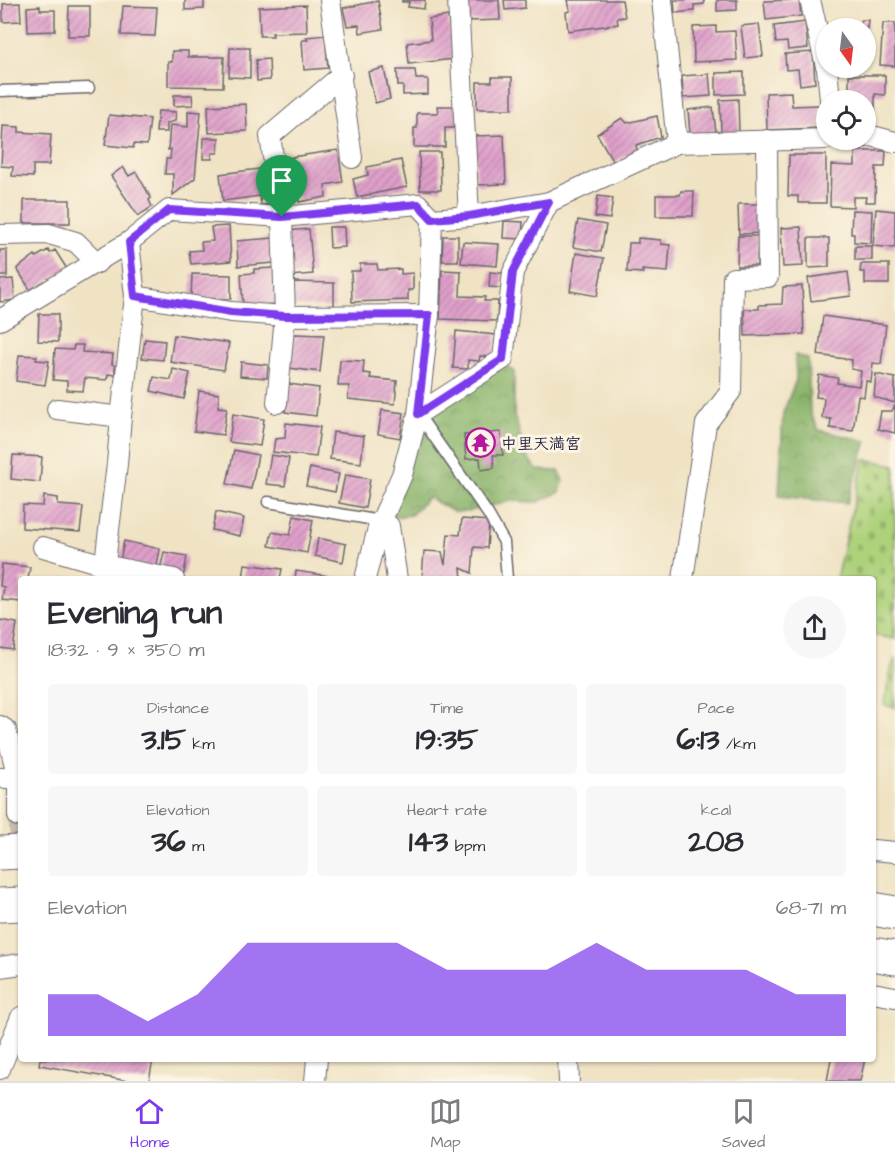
<!DOCTYPE html>
<html lang="en">
<head>
<meta charset="utf-8">
<style>
	:root { --surface:#fff; --page:#f7f7f7; --text:#2b2b33; --muted:#7c7c81; --line:#e1e1e2; --accent:#7c3aed }
	body { margin:0; font-family:"Architects Daughter","Klee One",sans-serif; background:var(--page); color:var(--text); height:100vh; display:flex; flex-direction:column; font-size:22px; white-space:nowrap }
	* { box-sizing:border-box; margin:0 }
	p { font-size:20px; color:var(--muted) }
	.icon { flex:none; width:33px; height:33px; fill:none; stroke:currentColor; stroke-width:2; stroke-linecap:round; stroke-linejoin:round }
	.map { position:relative; flex:1; overflow:hidden }
	.panel { position:absolute; left:18px; top:576px; width:858px; height:486px; display:flex; flex-direction:column; background:var(--surface); border-radius:6px; box-shadow:0 2px 4px #0004 }
	.panel>* { flex:none }
	.needle { width:39px; rotate:166deg }
	.buttons { position:absolute; left:816px; top:18px; display:grid; gap:12px }
	.buttons a { display:grid; place-items:center; width:60px; height:60px; border-radius:50%; background:var(--surface); box-shadow:0 2px 4px #0004; font-size:30px }
	.pin { position:absolute; display:grid; place-items:center; width:51px; height:51px; color:#fff; margin:-62px -26px; border-radius:50% 50% 50% 0; rotate:-45deg; box-shadow:0 0 6px #0007 }
	.pin .icon { rotate:45deg }
	.round { display:grid; place-items:center; flex:none; width:63px; height:63px; border-radius:32px; background:var(--page) }
	.headline { display:flex; align-items:center; justify-content:space-between; height:102px; padding:0 30px }
	h1 { font-size:33px; font-weight:700; line-height:45px }
	.figures { display:grid; grid-template-columns:repeat(3,1fr); gap:9px; height:102px; padding:6px 30px }
	.figures div { display:grid; align-content:center; border-radius:6px; background:var(--page); text-align:center }
	.figures b { font-size:30px; font-weight:700 }
	.figures small { font-size:16px; font-weight:400 }
	.figures p { font-size:16px }
	.chart { height:168px; padding:12px 30px }
	.chart p { display:flex; justify-content:space-between }
	.chart svg { width:100%; height:108px; margin-top:6px; fill:var(--accent); opacity:.7 }
	.tabs { display:flex; justify-content:space-around; align-items:center; height:84px; border-top:2px solid var(--line); background:var(--surface); font-size:16px; color:var(--muted) }
	.tabs a { display:grid; justify-items:center; gap:3px }
	.tabs .active { color:var(--accent) }
	.map>svg:first-child { display:block }
</style>
</head>
<body>
<div class="map">
<svg width="895" height="1081" viewBox="0 0 895 1081">
	<defs>
		<pattern id="forest-crowns" width="20" height="18" patternUnits="userSpaceOnUse" patternTransform="scale(1.5)"><rect width="20" height="18" fill="#8ab46b"/><path d="M2 6a3 3 0 1 1 6 0M12 15a3 3 0 1 1 6 0" fill="none" stroke="#709259"/></pattern>
		<pattern id="cemetery-stones" width="16" height="16" patternUnits="userSpaceOnUse" patternTransform="scale(1.5)"><rect width="16" height="16" fill="#aed27b"/><path d="M2 7V4a2 2 0 0 1 4 0v3zM10 15v-3a2 2 0 0 1 4 0v3z" fill="#95b46b"/></pattern>
		<pattern id="building-hatch" width="6" height="6" patternUnits="userSpaceOnUse" patternTransform="scale(1.5)"><rect width="6" height="6" fill="#e0a0cb"/><path d="M-1 1l2-2M0 6l6-6M5 7l2-2" fill="none" stroke="#b582a6"/></pattern>
	</defs>
	<rect width="100%" height="100%" fill="#fcf5e5"/>
	<filter id="ink" filterUnits="userSpaceOnUse"><feTurbulence type="fractalNoise" baseFrequency=".0167" numOctaves="2"/><feDisplacementMap in="SourceGraphic" scale="12" xChannelSelector="R" yChannelSelector="G"/><feConvolveMatrix kernelMatrix="1 2 1 2 8 2 1 2 1" color-interpolation-filters="sRGB"/></filter>
	<filter id="wash" filterUnits="userSpaceOnUse"><feTurbulence type="fractalNoise" baseFrequency=".008" numOctaves="4" result="noise"/><feDisplacementMap in="SourceGraphic" scale="24" xChannelSelector="R" yChannelSelector="G"/><feGaussianBlur stdDeviation="1.35" result="paint"/><feColorMatrix in="noise" values="0 0 0 0 0 0 0 0 0 0 0 0 0 0 0 0 0 1.4 0 .05"/><feComposite in="paint" operator="in"/></filter>
	<g filter="url(#wash)">
		<rect width="100%" height="100%" fill="#f0e3c4"/>
		<!-- forest -->
		<g fill="url(#forest-crowns)" stroke="#566b53" stroke-width="1.5">
			<path d="M795 355 808 359 810 413 819 430 867 441 847 503 779 496 783 413 796 380Z"/>
			<path d="M499 362 514 371V415L527 457 537 470 559 471 563 481 560 492 538 502 511 501 469 511 454 512 428 497 411 515 392 517 422 417Z"/>
		</g>
		<!-- cemetery -->
		<g fill="url(#cemetery-stones)" stroke="#687a5b" stroke-width="1.5">
			<path d="M864 459 895 465V639L873 635V579H836Z"/>
			<path d="M895 658V708L884 705 891 669Z"/>
		</g>
		<g id="blocks">
			<!-- building -->
			<g fill="url(#building-hatch)">
				<path d="M185 0H204V9L185 10Z"/>
				<path d="M402 0H425L424 9 408 7 409 2H402Z"/>
				<path d="M468 0H499L500 20 469 21Z"/>
				<path d="M504 0H525V8L505 10Z"/>
				<path d="M568 0H622L625 17 617 18 618 24 568 31 566 12 570 11Z"/>
				<path d="M674 0H704V4L694 5V11L675 13Z"/>
				<path d="M717 0H737V10L717 11Z"/>
				<path d="M799 0 801 16 766 20 764 1Z"/>
				<path d="M378 1 383 29 360 33 359 25 347 26 343 8Z"/>
				<path d="M20 3 21 21 3 22V4Z"/>
				<path d="M306 5 307 32 272 33 273 36H260L259 7Z"/>
				<path d="M40 6V10H55V31L28 32 27 7Z"/>
				<path d="M69 6H90V36H68Z"/>
				<path d="M123 6 157 7 155 36 121 35Z"/>
				<path d="M448 16 454 59 409 64 407 43 431 40 429 19Z"/>
				<path d="M861 20H868L867 28H851L852 22 861 23Z"/>
				<path d="M805 22 808 48 788 50 787 42 776 43 774 26Z"/>
				<path d="M883 23H895V66L880 65Z"/>
				<path d="M759 24 763 56 745 58 741 26Z"/>
				<path d="M716 26V32L735 31 737 60 694 62 693 27Z"/>
				<path d="M325 35 328 68 304 70 302 40H308L306 37Z"/>
				<path d="M230 48H250V78L229 77Z"/>
				<path d="M172 51H188V57H224L223 87 168 86V62H172Z"/>
				<path d="M813 52 815 83 800 85 798 69 786 70 785 54Z"/>
				<path d="M269 59 270 80 257 81 256 60Z"/>
				<path d="M384 68 390 99 375 103 368 72Z"/>
				<path d="M397 70H415L416 79H428V94L403 95V86H398Z"/>
				<path d="M744 72V94L716 95V73Z"/>
				<path d="M709 74 711 96 683 98 682 76Z"/>
				<path d="M849 75H885V95L875 94V118H866V100H849Z"/>
				<path d="M492 77H512V109H477V82H492Z"/>
				<path d="M791 92 792 106 819 105 820 128 767 130 766 93Z"/>
				<path d="M174 95H192L193 105 174 106Z"/>
				<path d="M738 99 739 132 721 133 720 100Z"/>
				<path d="M246 104 247 131 209 133 208 106Z"/>
				<path d="M437 106H459V128H445V147H414V128H417V113H438Z"/>
				<path d="M713 107 716 132 690 134 688 110Z"/>
				<path d="M158 111 176 112 175 121 167 123V132H156Z"/>
				<path d="M188 111 201 112 195 178 173 195V174H165L166 159H170L171 149 168 150 170 125 188 127Z"/>
				<path d="M109 115 150 119 147 145 134 144 133 148 105 145Z"/>
				<path d="M657 116 661 137 636 145 637 150 614 163 597 134 622 118 627 123Z"/>
				<path d="M3 126 19 127V132L51 134 49 165H33V177L12 176 13 167 1 166Z"/>
				<path d="M504 135 506 184 476 185 475 136Z"/>
				<path d="M204 138H219L218 153H212V159H203Z"/>
				<path d="M338 150 343 182 325 185 326 197 299 202 292 157Z"/>
				<path d="M855 151H886L885 167H876L875 202H865L866 197H853V207L830 206 831 165 855 166Z"/>
				<path d="M419 152H440L441 190H420Z"/>
				<path d="M789 155H826V203H798V196H788Z"/>
				<path d="M401 160 407 187 357 197 353 179 368 175 367 167Z"/>
				<path d="M123 167 129 176 136 172 151 198 149 200 152 207 138 216 111 176Z"/>
				<path d="M266 168 271 204 261 205 260 196 223 201 220 174Z"/>
				<path d="M681 191H694L693 216H656V195H680Z"/>
				<path d="M598 196 613 198 610 219 595 217Z"/>
				<rect x="24" y="200" width="46" height="23"/>
				<path d="M738 204H762L763 233 739 234Z"/>
				<path d="M876 209 895 211V248L873 246Z"/>
				<path d="M852 210 872 211 871 243 854 242V234H851Z"/>
				<path d="M578 220 606 225 601 252 573 247Z"/>
				<path d="M504 221 523 222 522 239 503 238Z"/>
				<path d="M229 226 231 261 191 264 189 251 202 250 201 242 213 241 211 227Z"/>
				<path d="M329 227H344L345 247 330 248Z"/>
				<path d="M801 227 803 266 783 267 781 228Z"/>
				<path d="M309 229 313 274 290 276 286 231Z"/>
				<path d="M443 236H458V261H442Z"/>
				<path d="M738 236H758L757 266H737Z"/>
				<path d="M273 238 274 263 238 266 237 241Z"/>
				<path d="M638 238 661 240V244L670 245 668 272 642 270 643 273 627 272 629 243H638Z"/>
				<path d="M808 238H829V267L808 268Z"/>
				<path d="M463 242 499 244 497 266 461 263Z"/>
				<rect x="855" y="246" width="17" height="14"/>
				<rect x="0" y="250" width="7" height="26"/>
				<path d="M48 250 50 253 55 250 67 269 31 291 17 269 35 255 36 257Z"/>
				<path d="M576 253 604 258 597 296 570 291Z"/>
				<path d="M360 264H377L378 270 401 269V274L413 273V290H408V300L352 302 351 271H360Z"/>
				<path d="M861 264H889V284H865V272H860Z"/>
				<path d="M275 268 277 304 243 306 241 274 254 273V269Z"/>
				<path d="M442 270 461 271 460 296 485 297 484 301H498L497 321 440 319Z"/>
				<path d="M490 272 503 273 502 288 489 287Z"/>
				<path d="M848 272 851 296 811 301 808 278Z"/>
				<path d="M192 274 231 275V299L191 298Z"/>
				<path d="M13 279 15 300 0 302V280Z"/>
				<path d="M293 282 334 283V307L293 306Z"/>
				<path d="M802 286 804 334 745 336 744 309H759V305L782 304 783 287Z"/>
				<path d="M39 314H58V342L38 341Z"/>
				<path d="M823 316 886 325 881 364 873 363 871 382 866 381 864 397 858 396 853 431 830 428 831 419 822 418 824 398 816 397 819 375 838 378 837 383 859 386 861 371 851 369 852 360 818 355Z"/>
				<path d="M456 331 496 335 494 357 480 356 479 361 468 360V369L453 368Z"/>
				<path d="M293 334 324 335 320 372 289 368Z"/>
				<path d="M174 335 229 343 224 370 170 362Z"/>
				<path d="M145 339 165 341 163 360 142 358Z"/>
				<path d="M74 345H83L82 352 113 354 112 364 115 366V375L108 374 107 380 85 378 83 391 67 390V381L53 380 55 349 73 350Z"/>
				<path d="M19 355 37 356 36 360 49 361 45 385 16 381Z"/>
				<path d="M340 360 364 361 363 373 371 374 370 378 397 381 395 404 348 399 349 386H338Z"/>
				<path d="M241 362 268 365 267 378 240 376Z"/>
				<path d="M173 369 190 373 184 399 151 391 154 377 171 380Z"/>
				<path d="M876 374 895 378V403L874 397Z"/>
				<path d="M288 384 319 388 316 416 285 412Z"/>
				<path d="M199 391 219 394 218 407 227 408 223 435 194 431Z"/>
				<path d="M895 405V433L878 429 881 411H892Z"/>
				<path d="M382 410 404 413 400 438 378 434Z"/>
				<path d="M233 414 264 419 260 446 229 442Z"/>
				<path d="M286 423 320 427 316 457 273 452 275 439 285 438Z"/>
				<path d="M333 432 364 436 361 463 330 459Z"/>
				<path d="M501 432 503 455H493L494 468 481 470 480 458 466 459 464 435Z"/>
				<path d="M234 450 258 455 251 489 227 484Z"/>
				<path d="M13 455 42 457 40 482 11 479Z"/>
				<path d="M271 455 289 458 285 486 266 484Z"/>
				<path d="M310 468 339 474 335 492 306 486Z"/>
				<path d="M345 475 370 479 365 508 339 503Z"/>
				<path d="M44 496 58 498V505L83 507 80 532 22 528 23 505 43 506Z"/>
				<path d="M216 512 244 518 240 536 212 530Z"/>
				<path d="M294 516 313 520 307 553 269 546 272 532 290 535Z"/>
				<path d="M462 519 489 521 487 548 474 547 472 573 461 568 462 579H422L424 551 442 552 445 565 448 534 460 535Z"/>
				<path d="M318 538 346 544 343 562 315 556Z"/>
				<path d="M124 541 160 549 156 569 120 561Z"/>
				<path d="M164 552 187 556 184 574 160 570Z"/>
				<path d="M2 564 30 567 28 579H21V602L2 600 4 587 0 586Z"/>
				<path d="M245 564 282 569 280 579H243Z"/>
				<path d="M296 571 329 576 328 579H295Z"/>
				<path d="M0 620 17 623 13 650 0 648Z"/>
				<path d="M40 1059H153L149 1081H128L39 1065Z"/>
				<path d="M831 1059H865L860 1081H827Z"/>
			</g>
		</g>
	</g>
	<g filter="url(#ink)">
		<use href="#blocks" fill-opacity="0" stroke="#6a666b" stroke-width="1.5"/>
		<g fill="none" stroke-linecap="round" stroke-linejoin="round">
			<!-- street-tunnel -->
			<path stroke="#c7bca9" stroke-width="20" stroke-dasharray="20 10" stroke-linecap="butt" d="M18 816 21 849"/>
			<defs>
				<g id="lane">
					<path d="M0 91 89 88"/>
					<path d="M418 414 488 514 504 542 507 579"/>
					<path d="M268 502 381 521"/>
				</g>
				<g id="street">
					<path d="M330 0 352 158"/>
					<path d="M458 0 469 216"/>
					<path d="M662 0 677 143"/>
					<path d="M810 0 826 66"/>
					<path d="M827 68 830 100"/>
					<path d="M866 137 872 136 895 142"/>
					<path d="M432 219 469 216 549 202 677 143 826 139"/>
					<path d="M0 235 49 234 76 242 97 263"/>
					<path d="M135 296 231 312 285 316 429 315"/>
					<path d="M0 320 129 242 169 210 282 217 418 204 432 219 429 315 418 414 402 475 378 528 365 579"/>
					<path d="M277 403 285 316 282 217 270 136 342 75"/>
					<path d="M57 409 121 417"/>
					<path d="M418 414 503 359 513 272 549 202"/>
					<path d="M381 521 389 526 397 579"/>
					<path d="M43 547 104 565 174 579"/>
					<path d="M103 579 117 464 121 417 135 296 129 242"/>
					<path d="M683 579 706 424 731 391 733 278 768 277 767 140"/>
					<path d="M0 726 6 730 18 778V816"/>
					<path d="M0 778H21"/>
					<path d="M873 850 895 852"/>
					<path d="M0 967 21 964"/>
					<path d="M873 993 895 997"/>
					<path d="M568 1059 569 1081"/>
					<path d="M0 1069 21 1017"/>
					<path d="M315 1081 317 1059"/>
				</g>
				<g id="highway">
					<path d="M0 853 21 852"/>
					<path d="M0 905 21 904"/>
					<path d="M873 909 895 913"/>
					<path d="M873 954 895 958"/>
				</g>
			</defs>
			<!-- lane casing -->
			<use href="#lane" stroke="#6a666b" stroke-width="13"/>
			<!-- street casing -->
			<use href="#street" stroke="#6a666b" stroke-width="22"/>
			<!-- highway casing -->
			<use href="#highway" stroke="#6a666b" stroke-width="35"/>
			<!-- lane -->
			<use href="#lane" stroke="#fff" stroke-width="10"/>
			<!-- street -->
			<use href="#street" stroke="#fff" stroke-width="20"/>
			<!-- highway -->
			<use href="#highway" stroke="#fff" stroke-width="33"/>
		</g>
	</g>
	<g fill="none" stroke-linecap="round" stroke-linejoin="round" filter="url(#ink)">
		<defs>
			<path id="route" d="M549 202 513 272 503 359 418 414 429 315 285 316 231 312 135 296 129 242 169 210 282 217 418 204 432 219 469 216Z"/>
		</defs>
		<!-- route casing -->
		<use href="#route" stroke="#fff" stroke-width="12"/>
		<!-- route -->
		<use href="#route" stroke="#7c3aed" stroke-width="8"/>
	</g>
	<!-- icons -->
	<defs>
		<symbol id="temple-ring" viewBox="-11 -11 22 22"><circle r="9.5" fill="#fcf5e5" stroke="#b5179e" stroke-width="1.5"/><path d="M0-6L5-2H3V0L6.5 2.5H4V6H1.5V3h-3V6H-4V2.5H-6.5L-3 0V-2H-5Z" fill="#b5179e"/></symbol>
	</defs>
	<g fill-rule="evenodd">
		<use href="#temple-ring" x="464" y="426" width="33" height="33"/>
	</g>
	<g text-anchor="middle" stroke-width="6" stroke-linejoin="round" paint-order="stroke">
		<!-- poi labels -->
		<g font-size="16" font-weight="bold" fill="#22223b" stroke="#fcf5e5" text-anchor="start">
			<text x="501" y="449">中里天満宮</text>
		</g>
	</g>
</svg>
<div class="buttons">
<a><svg class="needle" viewBox="-14 -14 28 28"><path d="M0-13l5 13h-10z" fill="#e53935"/><path d="M0 13l5-13h-10z" fill="#7c7c81"/></svg></a>
<a><svg class="icon" aria-label="locate" viewBox="0 0 24 24"><circle cx="12" cy="12" r="6"/><path d="M12 2v4M12 18v4M2 12h4M18 12h4"/></svg></a>
</div>
<div class="pin" style="left:282px;top:217px;background:#1e9e55"><svg class="icon" aria-label="arrive" viewBox="0 0 24 24"><path d="M6 21V4h12l-3 4 3 4H6"/></svg></div>
<section class="panel">
<div class="headline"><div><h1>Evening run</h1><p>18:32 · 9 × 350 m</p></div><a class="round"><svg class="icon" aria-label="share" viewBox="0 0 24 24"><path d="M12 15V3M7 8l5-5 5 5M5 13v7h14v-7"/></svg></a></div>
<div class="figures">
<div><p>Distance</p><b>3.15<small> km</small></b></div>
<div><p>Time</p><b>19:35</b></div>
<div><p>Pace</p><b>6:13<small> /km</small></b></div>
</div>
<div class="figures">
<div><p>Elevation</p><b>36<small> m</small></b></div>
<div><p>Heart rate</p><b>143<small> bpm</small></b></div>
<div><p>kcal</p><b>208</b></div>
</div>
<div class="chart"><p><span>Elevation</span>68–71 m</p>
<svg viewBox="0 0 160 44" preserveAspectRatio="none"><path d="M0 44V27L10 27L20 38L30 27L40 6L50 6L60 6L70 6L80 17L90 17L100 17L110 6L120 17L130 17L140 17L150 27L160 27V44z"/></svg>
</div>
</section>
</div>
<nav class="tabs">
<a class="active"><svg class="icon" aria-label="home" viewBox="0 0 24 24"><path d="M3 11l9-7 9 7M6 9v11h12V9"/></svg>Home</a>
<a><svg class="icon" aria-label="map" viewBox="0 0 24 24"><path d="M3 6l6-2 6 2 6-2v14l-6 2-6-2-6 2zM9 4v14M15 6v14"/></svg>Map</a>
<a><svg class="icon" aria-label="saved" viewBox="0 0 24 24"><path d="M7 4h10v16l-5-4-5 4z"/></svg>Saved</a>
</nav>
</body>
</html>
